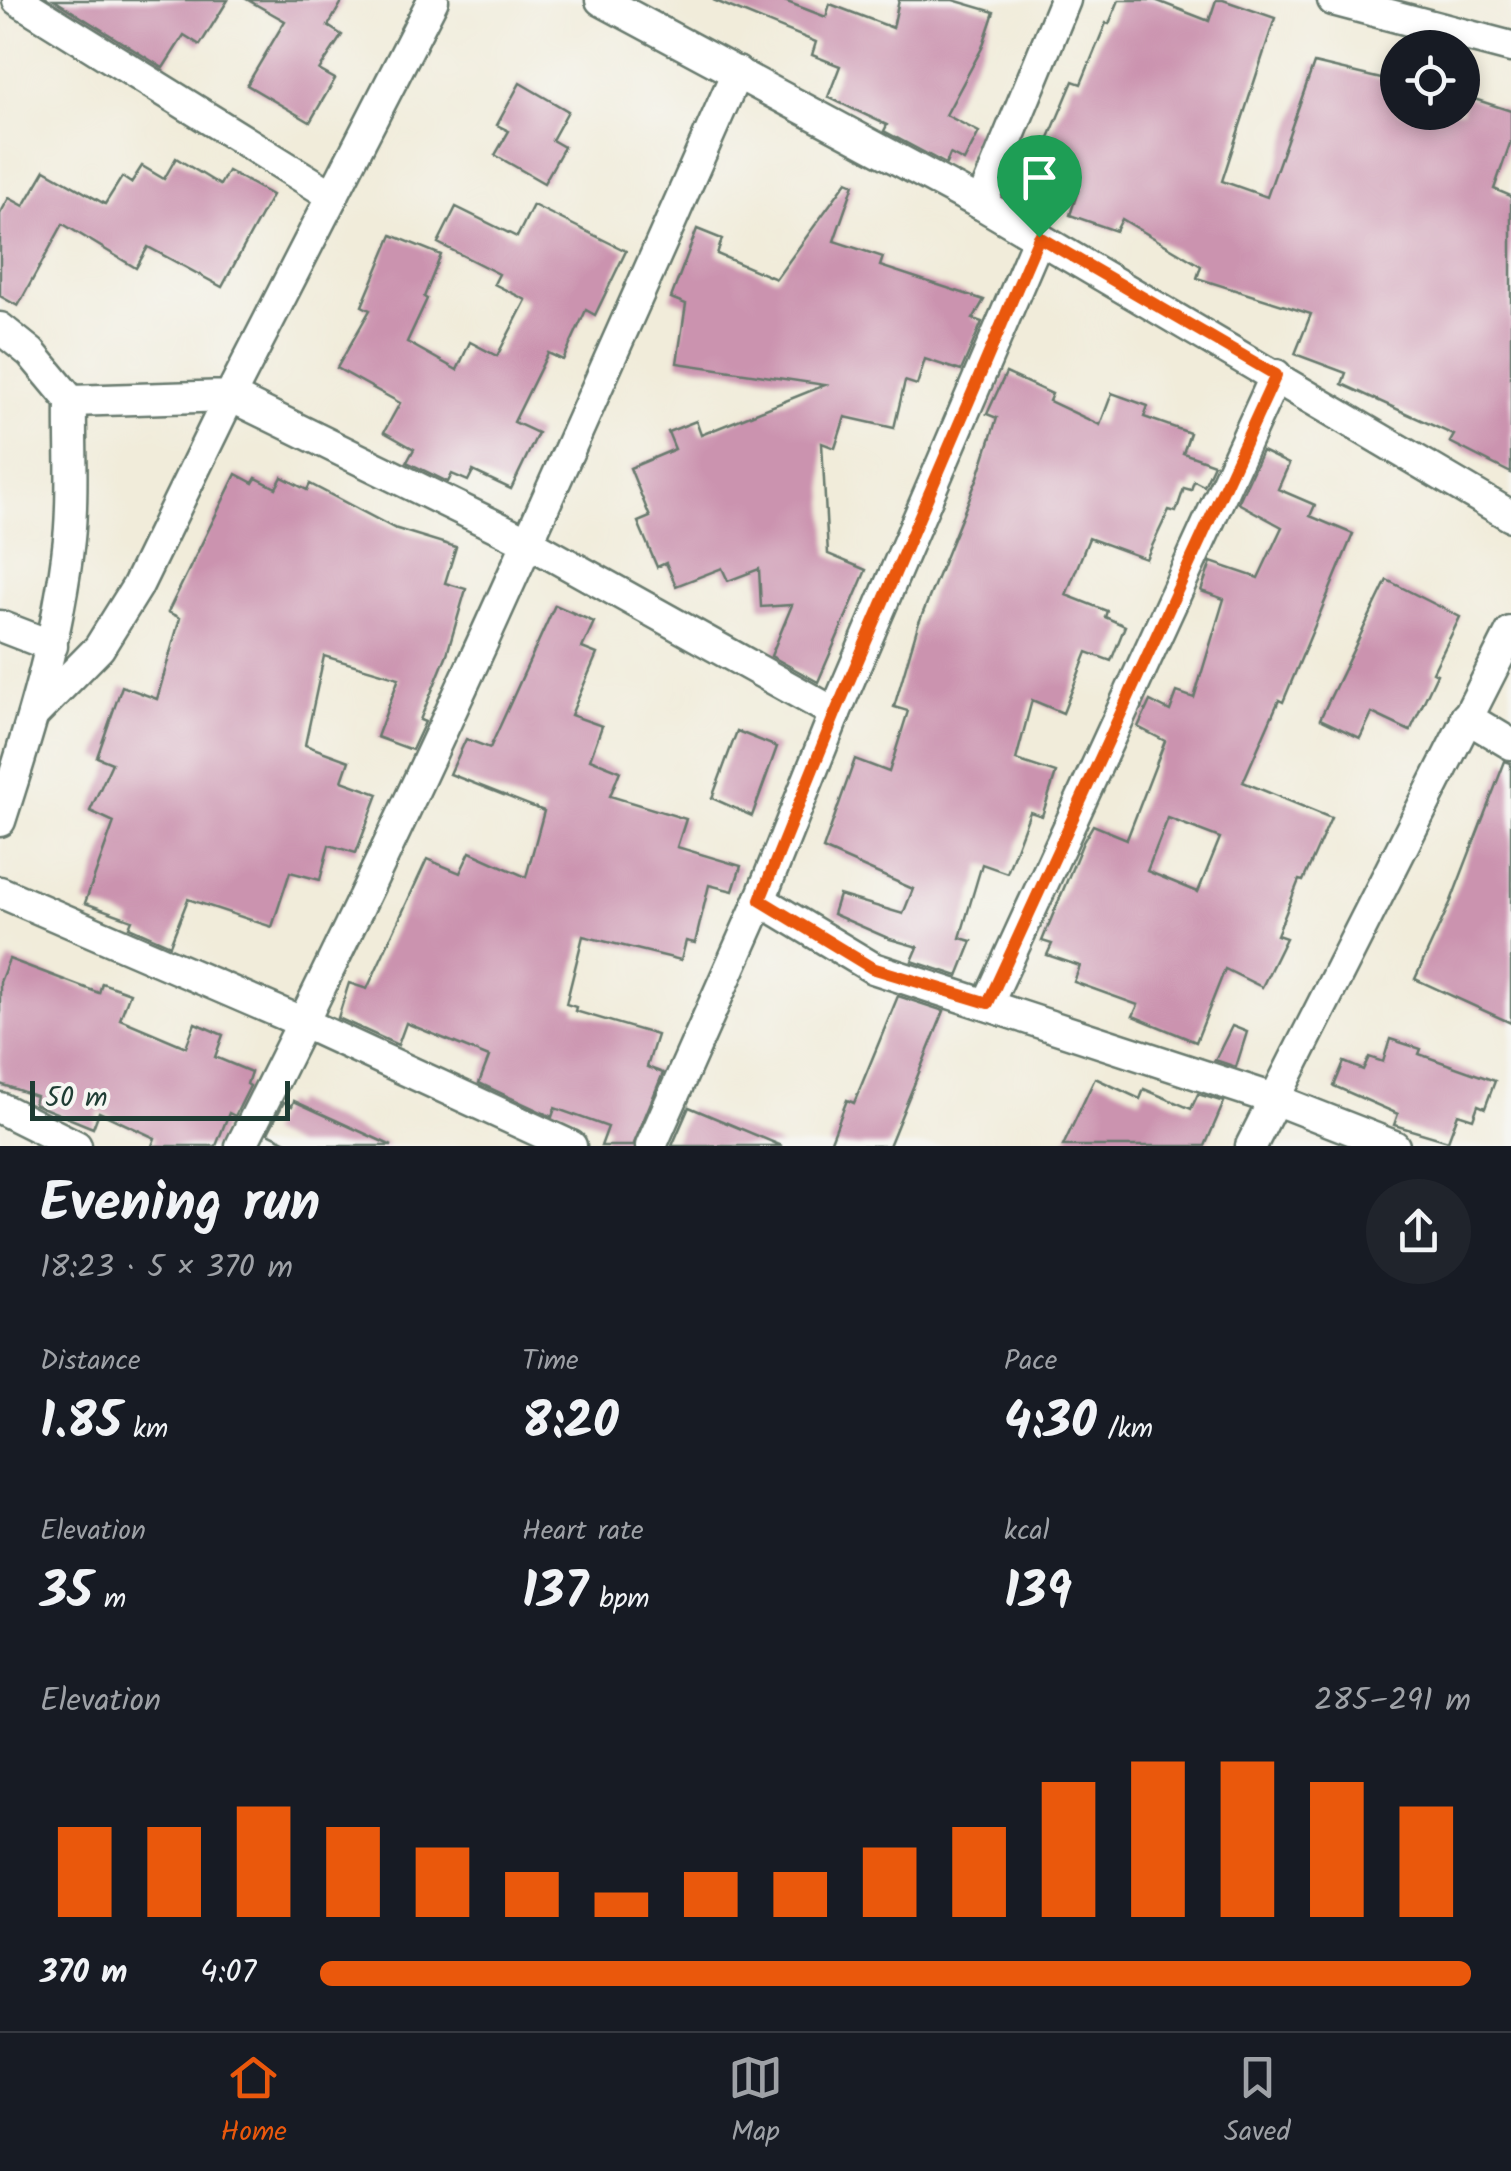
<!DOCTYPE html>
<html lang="en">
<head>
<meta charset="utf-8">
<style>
	:root { --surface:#171b24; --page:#20242c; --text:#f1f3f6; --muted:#9ea1a6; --line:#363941; --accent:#ea580c }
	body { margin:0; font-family:Kalam,sans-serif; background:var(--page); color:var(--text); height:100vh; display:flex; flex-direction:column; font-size:38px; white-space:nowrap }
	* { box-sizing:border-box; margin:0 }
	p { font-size:32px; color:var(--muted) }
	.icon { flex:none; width:55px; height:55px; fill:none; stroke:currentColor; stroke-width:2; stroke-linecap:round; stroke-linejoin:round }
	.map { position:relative; height:1146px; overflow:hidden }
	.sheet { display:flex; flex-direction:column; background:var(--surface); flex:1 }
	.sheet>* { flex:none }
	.fabs { position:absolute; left:1380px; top:30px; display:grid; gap:20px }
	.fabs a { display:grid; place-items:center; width:100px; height:100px; border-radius:50%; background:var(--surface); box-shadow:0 5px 15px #0003; font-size:50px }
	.scale { position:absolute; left:30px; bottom:25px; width:260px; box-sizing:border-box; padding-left:10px; border:5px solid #1f3d34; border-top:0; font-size:28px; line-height:35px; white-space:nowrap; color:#1f3d34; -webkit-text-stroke:8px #f6f6f2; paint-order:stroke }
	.pin { position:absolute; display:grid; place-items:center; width:85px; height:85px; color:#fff; margin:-102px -42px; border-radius:50% 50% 50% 0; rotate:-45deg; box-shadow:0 0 10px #0007 }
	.pin .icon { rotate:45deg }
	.round { display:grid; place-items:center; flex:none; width:105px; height:105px; border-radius:52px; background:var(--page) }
	.summary { display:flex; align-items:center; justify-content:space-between; height:170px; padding:0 40px }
	h1 { font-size:55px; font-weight:800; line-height:75px }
	.figures { display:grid; grid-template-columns:repeat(3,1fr); gap:15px; height:170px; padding:10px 40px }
	.figures div { display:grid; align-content:center }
	.figures b { font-size:50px; font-weight:800 }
	.figures small { font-size:28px; font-weight:400 }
	.figures p { font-size:28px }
	.chart { height:280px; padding:20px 40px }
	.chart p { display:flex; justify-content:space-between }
	.chart svg { width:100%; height:180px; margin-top:10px; stroke:var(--accent); stroke-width:6 }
	ul { padding:0 40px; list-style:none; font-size:32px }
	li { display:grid; grid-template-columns:160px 120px 1fr; align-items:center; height:75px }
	li i { height:25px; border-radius:12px; background:var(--accent) }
	.tabs { display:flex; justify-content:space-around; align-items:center; height:140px; border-top:2px solid var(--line); background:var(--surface); font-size:28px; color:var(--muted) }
	.tabs a { display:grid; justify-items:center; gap:5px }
	.tabs .active { color:var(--accent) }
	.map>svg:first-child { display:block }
</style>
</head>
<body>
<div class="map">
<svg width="1511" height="1146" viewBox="0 0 1511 1146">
	<rect width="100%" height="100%" fill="#f6f6f2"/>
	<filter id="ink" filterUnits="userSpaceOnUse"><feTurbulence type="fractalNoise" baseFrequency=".01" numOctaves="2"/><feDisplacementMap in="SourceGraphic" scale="20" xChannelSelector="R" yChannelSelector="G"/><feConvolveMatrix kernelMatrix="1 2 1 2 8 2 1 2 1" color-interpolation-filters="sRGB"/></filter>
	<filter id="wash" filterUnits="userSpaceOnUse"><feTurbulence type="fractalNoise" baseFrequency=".0048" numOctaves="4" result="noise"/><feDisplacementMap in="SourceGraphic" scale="40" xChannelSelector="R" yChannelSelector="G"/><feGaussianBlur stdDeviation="2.25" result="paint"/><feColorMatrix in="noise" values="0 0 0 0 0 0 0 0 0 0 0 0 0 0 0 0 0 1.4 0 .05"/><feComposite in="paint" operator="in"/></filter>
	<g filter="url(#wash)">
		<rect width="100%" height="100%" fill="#f1ecda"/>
		<g id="blocks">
			<!-- building -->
			<g fill="#cb93af" fill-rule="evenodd">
				<path d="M54 0H228L200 45 184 35 163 68Z"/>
				<path d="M248 0H343L328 26 342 35 319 70 335 79 310 122 247 85 285 21Z"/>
				<path d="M713 0H782L826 17 830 4 893 28 899 0H953L994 12 982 48 946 115 979 132 964 161 950 154 946 164 884 131 887 125 828 97 840 66 812 55 816 42Z"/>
				<path d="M1119 0H1155L1209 21 1216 0H1223L1275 18 1222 181 1267 197 1314 63 1398 83V112H1462V95L1511 111V141L1494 189 1511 196V473L1450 442 1454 435 1342 384 1346 373 1295 354 1311 314 1197 278 1201 266 1122 219 1116 231 1070 215 1078 191 1034 173 1073 81 1081 84 1106 23 1109 24Z"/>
				<path d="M520 83 568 111 552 140 564 147 544 183 495 155 509 131 497 125Z"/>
				<path d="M176 158 220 185 228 171 272 195 222 287 148 247 136 268 63 224 18 306 0 296V214L9 198 24 206 45 170 105 204 122 177 131 183 142 166 164 179Z"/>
				<path d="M847 181 854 184 834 241 883 257 880 266 984 300 973 319 982 322 961 371 925 359 917 385 905 381 894 428 845 417 835 448 822 443 828 554 866 570 818 682 771 656 792 605 761 607 759 569 728 581 722 568 676 586 666 563 657 567 638 522 650 517 630 468 675 449 668 432 696 421 701 435 825 385 677 363 686 304 671 298 697 229 722 239 717 254 776 279Z"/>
				<path d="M533 205 626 251 595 315 586 310 563 360 548 353 514 422 538 433 511 489 473 471 468 481 452 474 448 482 407 462 414 449 384 432 400 403 337 368 370 310 362 306 392 235 441 255 424 297 427 299 407 342 457 370 470 342 497 356 526 300 494 284 499 274 438 243 456 207 517 237Z"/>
				<path d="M1006 373 1052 394 1049 401 1100 425 1112 393 1148 406 1144 417 1190 433 1183 453 1214 464 1204 486 1194 481 1191 490 1184 488 1176 512 1169 510 1146 559 1089 538 1066 595 1107 611 1105 617 1125 626 1111 661 1087 652 1063 713 1032 700 1016 760 1056 773 1042 816 1030 812 1007 873 982 864 960 938 972 941 958 976 912 961 918 947 890 939 833 914 839 895 903 914 913 889 823 849 855 759 889 772 908 711 894 707 918 625 978 477 997 418 987 414Z"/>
				<path d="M1262 451 1289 464 1278 489 1315 505 1310 516 1353 534 1283 702 1279 700 1243 782 1331 818 1303 881 1299 880 1277 935 1286 938 1262 987 1225 969 1196 1042 1133 1016 1138 1005 1074 982 1080 966 1047 955 1052 944 1042 941 1083 842 1093 825 1127 839 1165 741 1138 727 1150 701 1170 711 1177 692 1194 698 1224 599 1201 591 1211 562 1258 578 1282 527 1238 503ZM1168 818 1220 838 1198 892 1147 871Z"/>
				<path d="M236 474 253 483 256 478 276 488 282 477 307 490 310 484 394 528 456 547 445 583 466 589 447 654 420 720 425 722 412 750 377 737 399 678 324 656 305 745 349 761 342 781 378 794 356 853 329 845 320 880 290 872 272 927 188 899 170 945 129 927 132 920 85 903 114 822 90 811 112 763 97 757 122 686 157 699 180 618 168 612Z"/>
				<path d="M1387 580 1460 617 1433 672 1437 674 1410 731 1372 713 1360 738 1320 719Z"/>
				<path d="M555 605 594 622 582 648 597 654 571 715 602 726 590 759 620 771 610 796 686 819 677 847 741 866 733 891 709 885 695 943 686 941 681 960 583 936 566 1004 576 1007 575 1011 657 1035 647 1067 663 1073 633 1146H601L608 1127 555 1108 552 1117 479 1083 489 1057 406 1023 398 1045 338 1018 349 983 367 989 427 859 460 873 470 852 526 877 544 811 450 774 466 739 490 748Z"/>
				<path d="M737 731 777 747 752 816 712 798Z"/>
				<path d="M1505 761 1511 763V1023L1415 979 1451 901Z"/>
				<path d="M9 959 99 993 102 983 130 993 120 1019 186 1047 195 1023 223 1035 215 1057 251 1072 247 1084 250 1086 235 1116 229 1113 216 1146H152L155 1138 99 1112 93 1128 34 1104 36 1096 0 1084V982Z"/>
				<path d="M898 996 944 1011 889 1146H829L847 1100 854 1103Z"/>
				<path d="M1232 1026 1247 1032 1236 1067 1215 1060Z"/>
				<path d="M1390 1039 1421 1049 1419 1054 1495 1081 1485 1108 1478 1105 1473 1119 1458 1114 1448 1141 1394 1125 1398 1114 1334 1086 1344 1062 1363 1070 1369 1057 1383 1062Z"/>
				<path d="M1095 1078 1140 1099 1144 1089 1191 1109 1198 1094 1224 1102 1205 1146H1063Z"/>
				<path d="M294 1101 392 1146H295L268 1133 284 1102 292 1106Z"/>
				<path d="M689 1107 782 1146H672Z"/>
			</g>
		</g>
	</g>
	<g filter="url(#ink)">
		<use href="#blocks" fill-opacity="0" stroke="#687a6e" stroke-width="2.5"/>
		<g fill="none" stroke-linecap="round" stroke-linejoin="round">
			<defs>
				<g id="minor">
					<path d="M18 0 333 196"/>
					<path d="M601 0 981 204 1511 516"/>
					<path d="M1333 0 1511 47"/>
					<path d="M981 204 1065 0"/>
					<path d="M0 328 31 353 71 401C70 446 74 493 69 539 59 636 30 728 0 821"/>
					<path d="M71 401 230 396 433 0"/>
					<path d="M0 626 52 646"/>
					<path d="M35 713 99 648 137 587 230 396 528 542 835 713"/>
					<path d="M1466 717 1511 744"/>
					<path d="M0 892 304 1023 571 1146"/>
					<path d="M760 900 835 713 1039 237"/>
					<path d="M988 1003 1276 375"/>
					<path d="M0 1108 76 1146"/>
					<path d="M241 1146C420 795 577 432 737 72"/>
					<path d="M651 1146 760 900 873 968 1274 1099 1394 1146"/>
					<path d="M1251 1146 1511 632"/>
				</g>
			</defs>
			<!-- minor casing -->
			<use href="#minor" stroke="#687a6e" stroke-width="35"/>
			<!-- minor -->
			<use href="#minor" stroke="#fff" stroke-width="30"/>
		</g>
	</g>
	<g fill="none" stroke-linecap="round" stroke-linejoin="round" filter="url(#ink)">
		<defs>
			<path id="route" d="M1039 237 1276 375 988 1003 872 968 760 900 835 714Z"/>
		</defs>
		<!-- route casing -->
		<use href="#route" stroke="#fff" stroke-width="20"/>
		<!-- route -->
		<use href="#route" stroke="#ea580c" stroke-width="12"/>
	</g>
</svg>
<div class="fabs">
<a><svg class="icon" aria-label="locate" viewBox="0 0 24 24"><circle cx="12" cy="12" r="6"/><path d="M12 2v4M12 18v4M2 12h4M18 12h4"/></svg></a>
</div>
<div class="scale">50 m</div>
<div class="pin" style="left:1039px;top:237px;background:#1e9e55"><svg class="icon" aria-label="arrive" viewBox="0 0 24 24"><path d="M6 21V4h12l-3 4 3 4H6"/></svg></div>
</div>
<section class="sheet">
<div class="summary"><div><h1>Evening run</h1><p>18:23 · 5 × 370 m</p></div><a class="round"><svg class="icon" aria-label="share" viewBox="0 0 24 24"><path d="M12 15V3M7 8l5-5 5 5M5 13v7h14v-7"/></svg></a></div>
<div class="figures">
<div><p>Distance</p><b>1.85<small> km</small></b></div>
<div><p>Time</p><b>8:20</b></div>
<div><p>Pace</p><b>4:30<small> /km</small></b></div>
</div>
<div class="figures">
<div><p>Elevation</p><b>35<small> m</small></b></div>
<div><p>Heart rate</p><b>137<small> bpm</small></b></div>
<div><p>kcal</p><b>139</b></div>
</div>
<div class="chart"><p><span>Elevation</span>285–291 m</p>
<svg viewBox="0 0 160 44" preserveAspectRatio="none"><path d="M5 44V22M15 44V22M25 44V17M35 44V22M45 44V27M55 44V33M65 44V38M75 44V33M85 44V33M95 44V27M105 44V22M115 44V11M125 44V6M135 44V6M145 44V11M155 44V17"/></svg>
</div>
<ul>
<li><b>370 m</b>4:07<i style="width:100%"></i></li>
</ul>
</section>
<nav class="tabs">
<a class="active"><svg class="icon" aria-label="home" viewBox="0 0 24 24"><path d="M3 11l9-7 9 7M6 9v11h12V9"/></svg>Home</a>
<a><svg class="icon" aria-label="map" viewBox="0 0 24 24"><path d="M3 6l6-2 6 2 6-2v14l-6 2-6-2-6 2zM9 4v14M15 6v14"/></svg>Map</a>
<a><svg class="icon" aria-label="saved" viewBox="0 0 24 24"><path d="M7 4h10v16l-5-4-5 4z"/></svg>Saved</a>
</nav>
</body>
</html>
